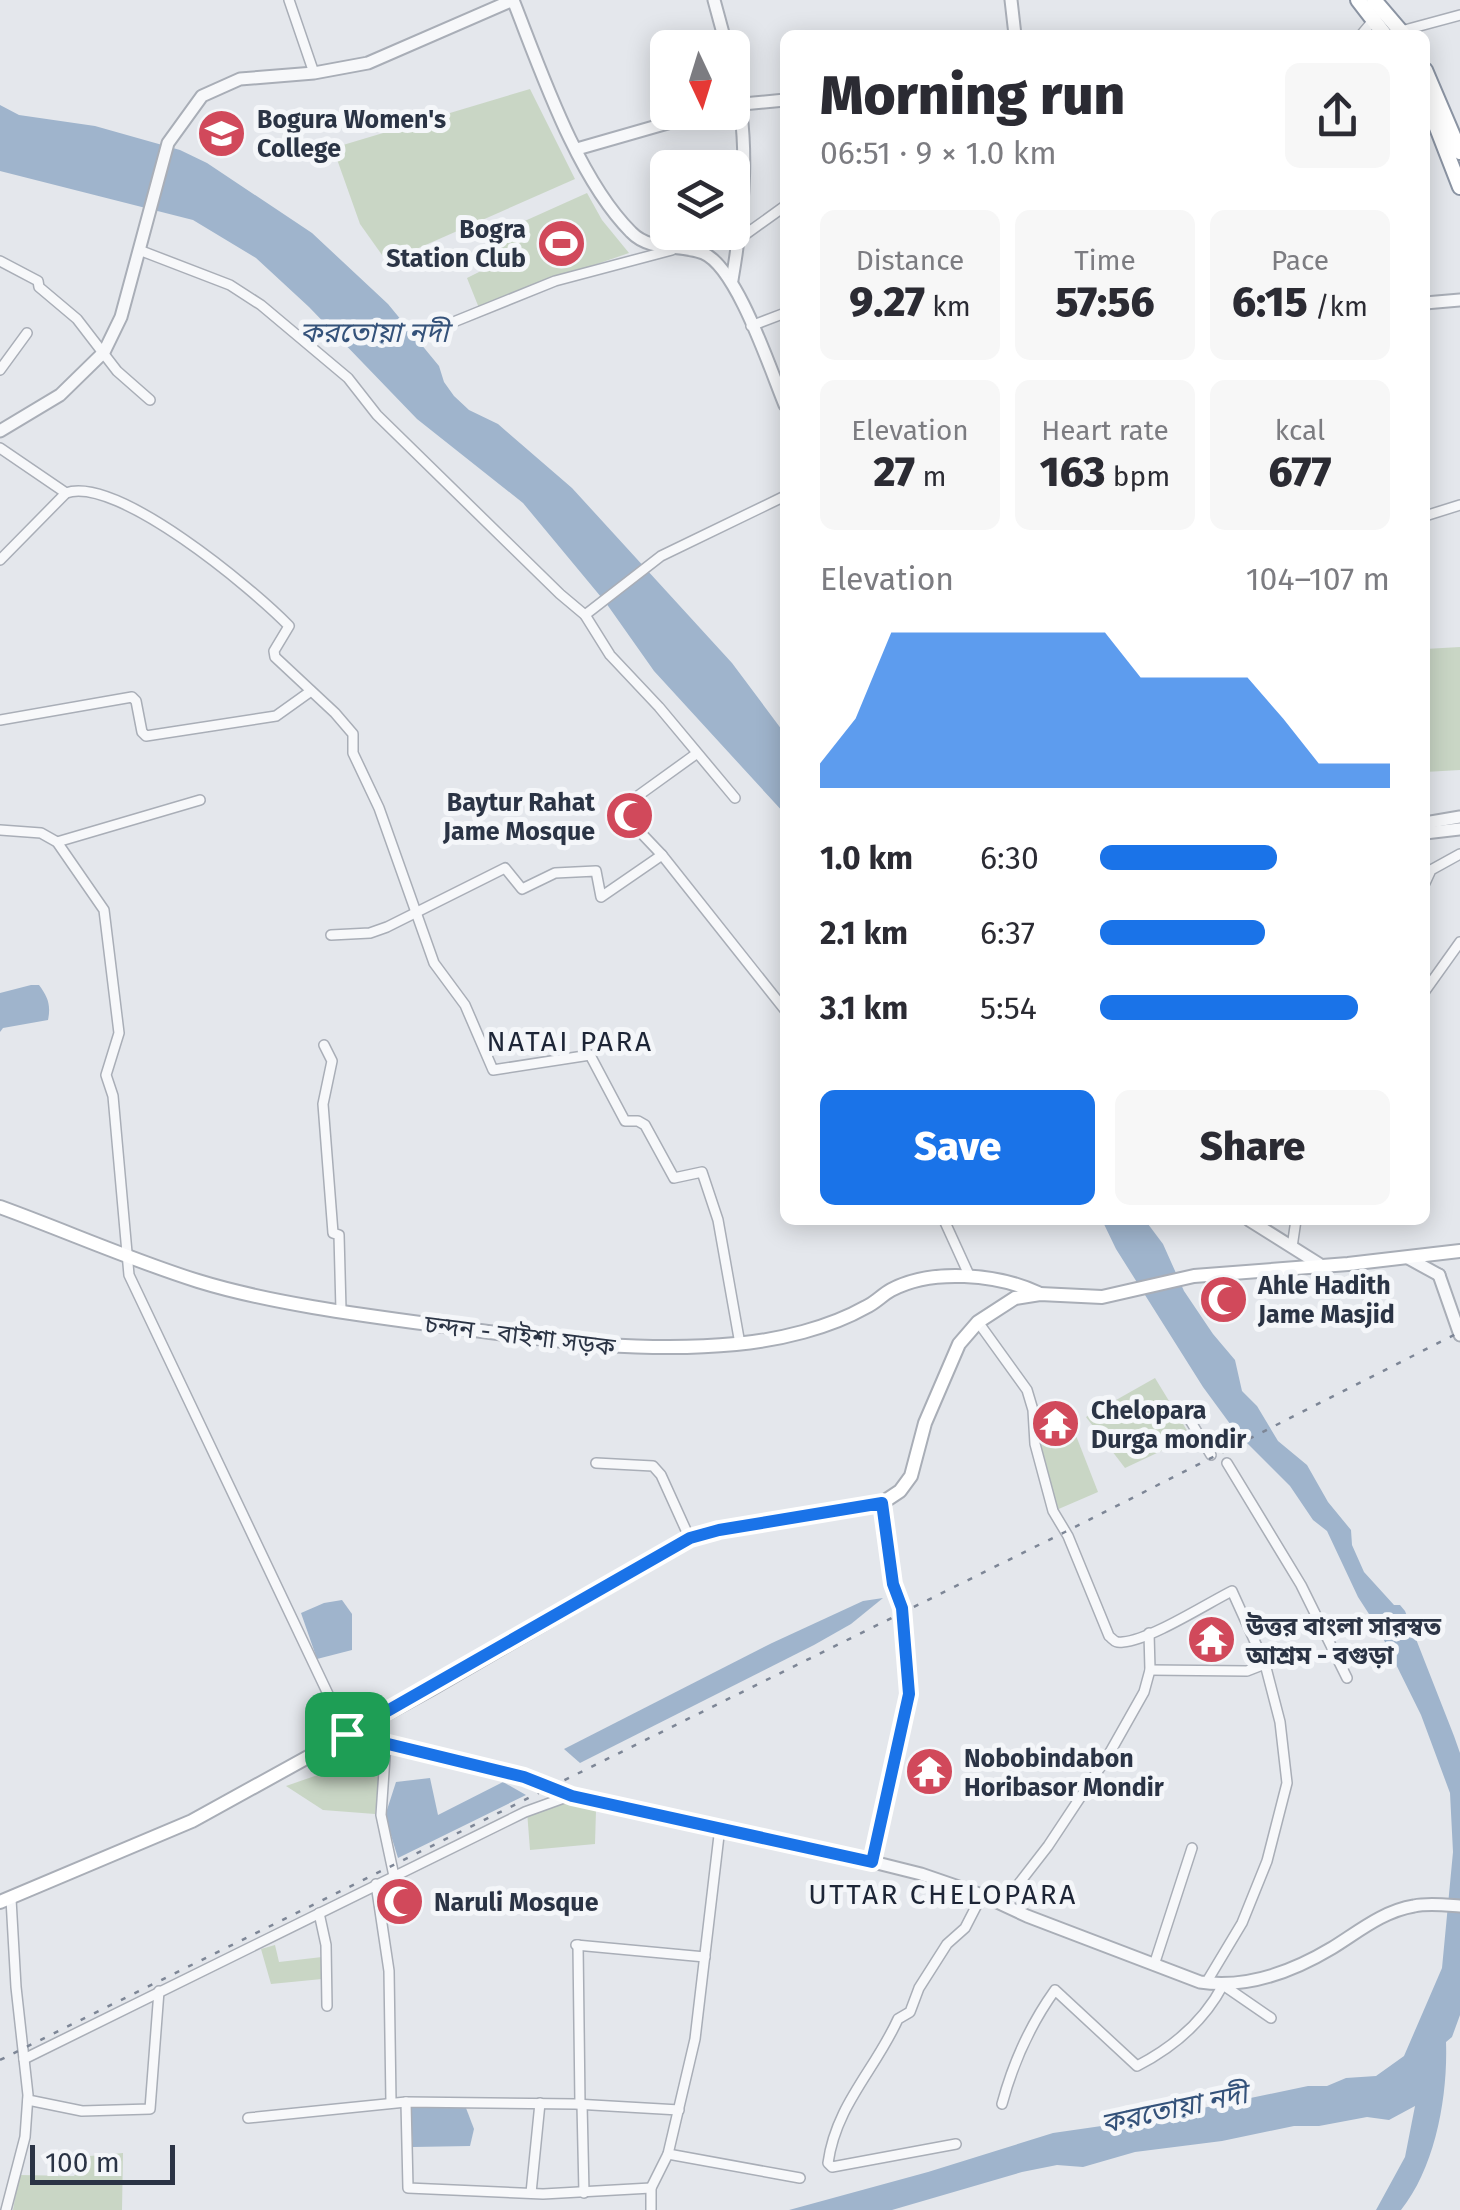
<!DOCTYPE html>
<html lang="en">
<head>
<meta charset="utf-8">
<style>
	:root { --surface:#fff; --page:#f7f7f7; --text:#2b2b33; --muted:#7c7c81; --accent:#1a73e8 }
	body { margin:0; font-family:"Fira Sans","Noto Sans Bengali",sans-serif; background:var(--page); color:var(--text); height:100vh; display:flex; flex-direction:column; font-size:38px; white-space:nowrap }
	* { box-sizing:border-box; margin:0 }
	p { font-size:32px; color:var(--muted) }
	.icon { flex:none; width:55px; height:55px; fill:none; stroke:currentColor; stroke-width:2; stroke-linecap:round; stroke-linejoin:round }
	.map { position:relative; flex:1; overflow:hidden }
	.panel { position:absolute; left:780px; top:30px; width:650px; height:1195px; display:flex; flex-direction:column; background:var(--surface); border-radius:15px; box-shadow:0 5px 25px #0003 }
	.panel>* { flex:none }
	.needle { width:65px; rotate:176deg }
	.buttons { position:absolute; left:650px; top:30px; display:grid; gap:20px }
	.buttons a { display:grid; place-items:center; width:100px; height:100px; border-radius:15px; background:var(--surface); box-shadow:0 5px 25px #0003; font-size:50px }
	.scale { position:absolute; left:30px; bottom:25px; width:145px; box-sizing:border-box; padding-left:10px; border:5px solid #2b3445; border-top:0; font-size:28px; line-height:35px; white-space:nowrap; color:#2b3445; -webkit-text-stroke:8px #f4f6f9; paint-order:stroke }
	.pin { position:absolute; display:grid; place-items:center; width:85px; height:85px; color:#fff; margin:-42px; border-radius:20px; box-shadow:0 5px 15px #0006 }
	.round { display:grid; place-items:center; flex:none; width:105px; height:105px; border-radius:15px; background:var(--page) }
	.headline { display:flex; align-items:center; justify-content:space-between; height:170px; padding:0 40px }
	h1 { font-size:55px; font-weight:800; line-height:75px }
	.figures { display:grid; grid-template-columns:repeat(3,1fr); gap:15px; height:170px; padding:10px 40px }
	.figures div { display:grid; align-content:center; border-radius:15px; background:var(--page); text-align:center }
	.figures b { font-size:42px; font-weight:800 }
	.figures small { font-size:28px; font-weight:400 }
	.figures p { font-size:28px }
	.chart { height:280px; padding:20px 40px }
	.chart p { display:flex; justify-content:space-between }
	.chart svg { width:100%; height:180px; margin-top:10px; fill:var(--accent); opacity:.7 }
	.cta { display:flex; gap:20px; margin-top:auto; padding:20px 40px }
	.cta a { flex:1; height:115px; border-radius:15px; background:var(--accent); color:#fff; font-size:40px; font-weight:800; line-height:115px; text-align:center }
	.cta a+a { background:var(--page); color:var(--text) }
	ul { padding:0 40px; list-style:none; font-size:32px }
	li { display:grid; grid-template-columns:160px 120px 1fr; align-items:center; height:75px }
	li i { height:25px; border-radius:12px; background:var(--accent) }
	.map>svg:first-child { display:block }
</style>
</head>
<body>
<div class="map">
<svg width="1460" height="2210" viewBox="0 0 1460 2210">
	<rect width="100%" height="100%" fill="#e4e7ec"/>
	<!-- green -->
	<g fill="#c9d6c5">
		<path d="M530 89 575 179 387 262 360 224 333 148Z"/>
		<path d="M587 193 602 220 629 253 507 295 479 308 467 278 505 259 496 234Z"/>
		<path d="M1460 647V770L1425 772V649Z"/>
		<path d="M1155 1378 1191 1437 1125 1468 1086 1417Z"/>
		<path d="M1075 1433 1098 1492 1054 1511 1036 1445Z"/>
		<path d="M376 1749 383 1755 375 1814 323 1810 286 1786 332 1770Z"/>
		<path d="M572 1795 596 1810 595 1844 530 1850 527 1811Z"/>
		<path d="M275 1945 279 1962 322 1957V1979L271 1984 261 1949Z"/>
		<path d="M123 2153 122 2210H13L19 2175 74 2176 90 2156Z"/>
	</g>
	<!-- water -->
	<g fill="#9fb4cc">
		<path d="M0 105 19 115 95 126 180 150 207 163 312 233 388 304 439 366 444 382 454 396 469 410 498 424 572 488 732 663 785 734V814L654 671 606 603 523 503 417 419 309 307 256 258 193 220 0 171Z"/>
		<path d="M31 985H39C48 997 51 1005 48 1020L3 1028 0 1032V993Z"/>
		<path d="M1102 1220H1145L1163 1244 1184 1291 1213 1334 1235 1360 1242 1391 1257 1406 1278 1441 1307 1465 1328 1502 1351 1530 1352 1545 1364 1572 1394 1605H1400L1405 1611 1454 1736 1460 1753V2015L1452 2037 1446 2042C1448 2097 1435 2168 1401 2210H1376L1405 2157 1415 2106 1389 2120 1367 2117 1319 2126H1294L1222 2141 1135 2152 1083 2167 1057 2165 1022 2172 892 2210H789L928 2172 1053 2133 1150 2119 1308 2086H1327L1346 2078 1376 2076 1404 2056 1442 1968 1453 1852 1450 1793 1421 1715 1378 1628 1358 1597 1327 1531 1313 1520 1290 1486 1236 1432 1203 1387 1116 1249Z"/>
		<path d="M883 1598 851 1624 814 1645 580 1763 564 1749 772 1643 863 1601Z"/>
		<path d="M342 1600 352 1614V1650L317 1659 301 1613 324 1603Z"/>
		<path d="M430 1778 438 1815 503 1782 526 1795 398 1858 385 1816 396 1782Z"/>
		<path d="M410 2106H460L466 2108 474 2129 470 2146 413 2147Z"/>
	</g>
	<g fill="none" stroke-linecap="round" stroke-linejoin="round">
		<defs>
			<g id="minor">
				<path d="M289 0 314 73"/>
				<path d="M1401 31 1460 15"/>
				<path d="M1361 35 1376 17"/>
				<path d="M739 239 785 206"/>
				<path d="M139 250 230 285 261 305 348 378 377 415 560 594 585 615 610 655 659 707 735 798"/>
				<path d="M696 250 728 237 741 223"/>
				<path d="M0 261 38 281 39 287 77 319 117 371 150 400"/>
				<path d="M456 321 555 281 672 250"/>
				<path d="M751 326 785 313"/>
				<path d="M0 370 27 333"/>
				<path d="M0 448 66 493C117 475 253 589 289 626L274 651 275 657 335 713 353 734V753L379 808 434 963 465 1005 493 1070 590 1055 625 1121H638L645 1125 674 1178 702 1172 718 1220 740 1344"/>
				<path d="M1425 516 1460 505"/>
				<path d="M0 560 66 493"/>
				<path d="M585 615 661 556 785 496"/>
				<path d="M0 720 132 697 136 701 142 732 146 736 276 716 311 691"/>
				<path d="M696 754 635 798 624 815 662 855 785 1010"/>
				<path d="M0 830 41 833 57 842 104 910 119 1033 106 1075 113 1096 129 1275 347 1734"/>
				<path d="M57 842 200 800"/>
				<path d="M1425 883 1431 870 1460 854"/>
				<path d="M331 935 370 933 387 927 505 868 522 889 555 873 596 871 601 897 662 855"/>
				<path d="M1425 991 1460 942"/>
				<path d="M324 1045 332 1061 323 1104 333 1233 339 1235 341 1310"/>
				<path d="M944 1220 970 1277"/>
				<path d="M1292 1247 1296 1220"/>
				<path d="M978 1322 1027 1390 1033 1410 1035 1444 1053 1511 1068 1536 1109 1636C1115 1641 1115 1643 1123 1642 1150 1640 1206 1604 1232 1591L1265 1664 1280 1722 1287 1783 1267 1861 1242 1923 1206 1983"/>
				<path d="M1185 1412 1211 1455"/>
				<path d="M596 1463 653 1466 661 1475 690 1539"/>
				<path d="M1227 1463 1301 1585 1347 1678"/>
				<path d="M1150 1670 1247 1671 1265 1664"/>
				<path d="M386 1742 381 1815 394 1876"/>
				<path d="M872 1862 909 1694 902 1607 893 1584 882 1503"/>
				<path d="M376 1884 389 1971 391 2102"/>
				<path d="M1003 1904 1048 1846 1109 1754 1144 1692 1150 1670 1149 1633"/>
				<path d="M319 1913 326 1945 327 2006"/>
				<path d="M576 1945 705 1957"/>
				<path d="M578 1945 580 2104"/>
				<path d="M1154 1965 1192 1848"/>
				<path d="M24 2059 525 1812 572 1795"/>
				<path d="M28 2100 82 2111 150 2109 159 1991"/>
				<path d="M406 2102 408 2188 543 2194 651 2188"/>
				<path d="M582 2104 584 2193"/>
				<path d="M1002 2104C1013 2063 1030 2025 1055 1990L1137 2066C1172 2048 1204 2021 1223 1985L1271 2018"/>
				<path d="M248 2118 406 2102 575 2104 679 2110"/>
				<path d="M956 2144 832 2167 828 2163C836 2105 875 2070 898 2019L910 2012 919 1988 947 1944 965 1928 982 1895"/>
				<path d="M668 2154 800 2178"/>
				<path d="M531 2193 540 2103"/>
				<path d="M6 2210 25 2137 28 2095 16 1987 11 1899"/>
				<path d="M651 2210V2188L668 2154 695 2039 720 1827"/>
			</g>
			<g id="tertiary">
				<path d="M513 0C541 71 577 178 631 232 650 252 680 244 703 253 737 267 770 369 785 405"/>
				<path d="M714 0 727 48"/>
				<path d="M1011 0 1015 35"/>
				<path d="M732 105 785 100"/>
				<path d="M577 149 706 112"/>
				<path d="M732 280C744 210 751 136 732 67"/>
				<path d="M1425 303 1460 300"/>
				<path d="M0 431 60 395 104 352 121 317 168 143 202 96 240 79 314 73 368 63 513 0"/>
				<path d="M1425 823 1460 817"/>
				<path d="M1425 833 1460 829"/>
				<path d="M1249 1220 1319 1264"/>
				<path d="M1408 1258 1439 1275"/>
				<path d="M1439 1275 1460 1335"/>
				<path d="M347 1734 524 1777 572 1795 813 1847 921 1874 982 1895 1027 1916 1200 1982C1247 1989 1292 1972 1332 1948 1358 1932 1383 1911 1414 1906 1428 1903 1445 1905 1460 1906"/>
			</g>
			<g id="secondary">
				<path d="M0 1207C66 1231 131 1260 198 1281 269 1303 361 1315 436 1325 536 1338 634 1354 736 1344 779 1340 829 1328 866 1307 875 1303 882 1295 891 1290 932 1268 997 1274 1038 1293"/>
				<path d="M0 1902 192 1821 433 1688 690 1539 719 1530 882 1503 900 1491 911 1476 925 1423 959 1344 978 1322 1015 1298 1040 1294 1102 1297 1194 1276 1348 1264 1460 1251"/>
			</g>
			<g id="trunk">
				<path d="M1358 0 1385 35"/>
				<path d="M1374 0 1404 35"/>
				<path d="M1425 70 1460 152"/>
				<path d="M1425 97 1460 187"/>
			</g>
		</defs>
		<!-- minor casing -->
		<use href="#minor" stroke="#a9aeb7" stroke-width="12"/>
		<!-- tertiary casing -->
		<use href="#tertiary" stroke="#a9aeb7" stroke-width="15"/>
		<!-- secondary casing -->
		<use href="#secondary" stroke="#a9aeb7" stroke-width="16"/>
		<!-- trunk casing -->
		<use href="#trunk" stroke="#8b94a3" stroke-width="18"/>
		<!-- minor -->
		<use href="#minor" stroke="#f7f8fa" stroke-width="9"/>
		<!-- tertiary -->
		<use href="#tertiary" stroke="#f7f8fa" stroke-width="11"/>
		<!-- secondary -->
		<use href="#secondary" stroke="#fff" stroke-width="12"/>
		<!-- trunk -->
		<use href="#trunk" stroke="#fff" stroke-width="14"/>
		<!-- rail -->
		<path stroke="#7d8696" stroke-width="2.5" stroke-dasharray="5 10" stroke-linecap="butt" d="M0 2060 1065 1532 1460 1332"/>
	</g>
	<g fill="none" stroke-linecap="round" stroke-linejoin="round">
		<defs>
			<path id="route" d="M882 1503 893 1584 902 1608 909 1694 872 1862 572 1796 524 1777 347 1734 690 1538 719 1530Z"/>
		</defs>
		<!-- route casing -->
		<use href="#route" stroke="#fff" stroke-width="20"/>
		<!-- route -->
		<use href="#route" stroke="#1a73e8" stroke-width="12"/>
	</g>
	<!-- icons -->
	<defs>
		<symbol id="university-disc" viewBox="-11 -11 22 22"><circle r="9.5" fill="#d1495b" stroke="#f4f6f9"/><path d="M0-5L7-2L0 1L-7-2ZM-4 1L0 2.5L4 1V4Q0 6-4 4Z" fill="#fff"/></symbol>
		<symbol id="stadium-disc" viewBox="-11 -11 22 22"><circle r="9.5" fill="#d1495b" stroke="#f4f6f9"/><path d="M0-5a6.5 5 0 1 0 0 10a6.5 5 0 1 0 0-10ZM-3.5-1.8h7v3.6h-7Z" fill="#fff"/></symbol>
		<symbol id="mosque-disc" viewBox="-11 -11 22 22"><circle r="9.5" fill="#d1495b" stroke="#f4f6f9"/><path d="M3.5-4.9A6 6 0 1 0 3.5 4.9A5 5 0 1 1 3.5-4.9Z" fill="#fff"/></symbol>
		<symbol id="temple-disc" viewBox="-11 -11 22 22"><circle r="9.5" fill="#d1495b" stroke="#f4f6f9"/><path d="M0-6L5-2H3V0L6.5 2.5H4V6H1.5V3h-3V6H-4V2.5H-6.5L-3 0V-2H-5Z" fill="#fff"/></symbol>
	</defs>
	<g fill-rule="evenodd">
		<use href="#university-disc" x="194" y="106" width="55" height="55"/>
		<use href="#stadium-disc" x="534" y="216" width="55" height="55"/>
		<use href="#mosque-disc" x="602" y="788" width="55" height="55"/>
		<use href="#mosque-disc" x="1196" y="1272" width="55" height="55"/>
		<use href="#temple-disc" x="1028" y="1396" width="55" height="55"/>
		<use href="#temple-disc" x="1184" y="1612" width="55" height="55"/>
		<use href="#temple-disc" x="902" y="1744" width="55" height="55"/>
		<use href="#mosque-disc" x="372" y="1874" width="55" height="55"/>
	</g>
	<g text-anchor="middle" stroke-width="10" stroke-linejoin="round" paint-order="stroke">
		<!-- poi labels -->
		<g font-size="25" font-weight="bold" fill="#2b3445" stroke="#f4f6f9" text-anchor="start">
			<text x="257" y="128">Bogura Women's<tspan x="257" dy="29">College</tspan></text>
			<text x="526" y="238" text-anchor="end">Bogra<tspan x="526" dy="29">Station Club</tspan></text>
			<text x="595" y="811" text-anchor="end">Baytur Rahat<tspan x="595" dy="29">Jame Mosque</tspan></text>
			<text x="1258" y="1294">Ahle Hadith<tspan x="1258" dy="29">Jame Masjid</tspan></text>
			<text x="1091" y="1419">Chelopara<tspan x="1091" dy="29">Durga mondir</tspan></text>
			<text x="1246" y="1635">উত্তর বাংলা সারস্বত<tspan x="1246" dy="29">আশ্রম - বগুড়া</tspan></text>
			<text x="964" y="1767">Nobobindabon<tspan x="964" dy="29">Horibasor Mondir</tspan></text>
			<text x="434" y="1911">Naruli Mosque</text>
		</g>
		<!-- street labels -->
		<g font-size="25" fill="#2b3445" stroke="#f4f6f9">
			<text transform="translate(520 1335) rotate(7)" y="9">চন্দন - বাইশা সড়ক</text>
		</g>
		<!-- water labels -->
		<g font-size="28" font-style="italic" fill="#34527a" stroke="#f4f6f9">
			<text x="374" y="342">করতোয়া নদী</text>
			<text transform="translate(1174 2108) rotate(-12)" y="10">করতোয়া নদী</text>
		</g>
		<!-- neighbourhood labels -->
		<g font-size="28" letter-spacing="2.5" fill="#1d2536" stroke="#f4f6f9">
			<text x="570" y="1051">NATAI PARA</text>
			<text x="943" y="1904">UTTAR CHELOPARA</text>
		</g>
	</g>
</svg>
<div class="buttons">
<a><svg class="needle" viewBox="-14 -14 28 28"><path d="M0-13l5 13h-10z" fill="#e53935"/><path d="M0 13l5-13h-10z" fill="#7c7c81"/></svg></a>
<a><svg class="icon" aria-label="layers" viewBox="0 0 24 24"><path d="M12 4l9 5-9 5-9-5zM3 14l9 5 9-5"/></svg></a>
</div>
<div class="scale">100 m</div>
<div class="pin" style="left:347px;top:1734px;background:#1e9e55"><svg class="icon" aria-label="arrive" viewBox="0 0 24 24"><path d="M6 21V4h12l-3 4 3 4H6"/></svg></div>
<section class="panel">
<div class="headline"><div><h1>Morning run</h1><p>06:51 · 9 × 1.0 km</p></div><a class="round"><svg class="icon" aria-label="share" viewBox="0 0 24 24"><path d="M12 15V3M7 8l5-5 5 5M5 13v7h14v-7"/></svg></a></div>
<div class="figures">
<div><p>Distance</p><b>9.27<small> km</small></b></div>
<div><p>Time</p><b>57:56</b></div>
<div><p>Pace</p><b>6:15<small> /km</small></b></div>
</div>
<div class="figures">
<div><p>Elevation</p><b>27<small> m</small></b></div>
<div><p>Heart rate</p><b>163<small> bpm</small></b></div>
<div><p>kcal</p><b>677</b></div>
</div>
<div class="chart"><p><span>Elevation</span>104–107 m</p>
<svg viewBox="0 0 160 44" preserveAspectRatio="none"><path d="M0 44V38L10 27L20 6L30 6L40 6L50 6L60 6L70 6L80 6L90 17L100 17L110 17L120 17L130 27L140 38L150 38L160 38V44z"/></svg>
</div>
<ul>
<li><b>1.0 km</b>6:30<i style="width:61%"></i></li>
<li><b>2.1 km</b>6:37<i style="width:57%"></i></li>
<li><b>3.1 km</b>5:54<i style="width:89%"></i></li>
</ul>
<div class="cta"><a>Save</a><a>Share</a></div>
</section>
</div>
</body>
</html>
